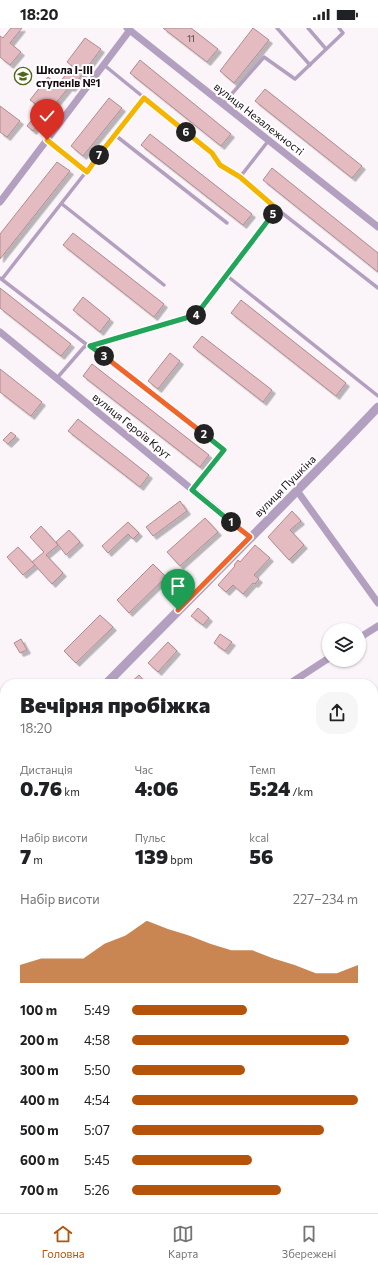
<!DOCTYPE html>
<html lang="uk">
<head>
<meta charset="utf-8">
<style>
	:root { --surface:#fff; --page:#f6f6f6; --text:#202124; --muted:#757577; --line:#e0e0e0; --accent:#b45309 }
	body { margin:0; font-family:Commissioner,sans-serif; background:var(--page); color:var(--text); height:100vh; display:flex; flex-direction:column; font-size:15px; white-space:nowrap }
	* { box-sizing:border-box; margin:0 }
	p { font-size:13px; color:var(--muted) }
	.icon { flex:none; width:22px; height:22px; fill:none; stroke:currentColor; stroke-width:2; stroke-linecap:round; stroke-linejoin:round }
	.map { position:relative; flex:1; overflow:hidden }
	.details { position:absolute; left:0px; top:651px; width:378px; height:534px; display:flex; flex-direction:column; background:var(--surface); border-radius:16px 16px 0 0; box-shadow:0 1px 3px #0004 }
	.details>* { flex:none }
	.tools { position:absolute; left:322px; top:595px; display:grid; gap:8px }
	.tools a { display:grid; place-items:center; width:44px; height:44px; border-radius:50%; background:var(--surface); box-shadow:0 1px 3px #0004; font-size:20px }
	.pin { position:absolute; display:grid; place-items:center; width:34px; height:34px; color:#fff; margin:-41px -17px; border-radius:50% 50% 50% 0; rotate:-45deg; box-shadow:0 0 4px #0007 }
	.pin .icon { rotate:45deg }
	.km { position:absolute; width:20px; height:20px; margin:-10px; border-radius:50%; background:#222; color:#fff; font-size:11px; line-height:20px; text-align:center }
	.round { display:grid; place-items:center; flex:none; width:42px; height:42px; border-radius:16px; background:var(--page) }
	.summary { display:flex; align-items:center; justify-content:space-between; height:68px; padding:0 20px }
	h1 { font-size:22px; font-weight:800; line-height:30px }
	.stats { display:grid; grid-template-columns:repeat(3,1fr); gap:6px; height:68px; padding:4px 20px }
	.stats div { display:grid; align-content:center }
	.stats b { font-size:20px; font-weight:800 }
	.stats small { font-size:11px; font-weight:400 }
	.stats p { font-size:11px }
	.chart { height:112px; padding:8px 20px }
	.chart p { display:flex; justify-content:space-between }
	.chart svg { width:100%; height:72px; margin-top:4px; fill:var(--accent); opacity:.7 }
	ul { padding:0 20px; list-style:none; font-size:13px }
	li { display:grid; grid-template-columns:64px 48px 1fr; align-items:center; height:30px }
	li i { height:10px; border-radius:5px; background:var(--accent) }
	.status { display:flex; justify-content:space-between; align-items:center; height:28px; padding:0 20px; background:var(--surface); direction:ltr }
	.status svg { height:11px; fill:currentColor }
	.menu { display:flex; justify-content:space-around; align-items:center; height:56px; border-top:1px solid var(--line); background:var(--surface); font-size:11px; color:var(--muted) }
	.menu a { display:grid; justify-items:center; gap:2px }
	.menu .selected { color:var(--accent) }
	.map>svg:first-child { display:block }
</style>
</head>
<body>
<div class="status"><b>18:20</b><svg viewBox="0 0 49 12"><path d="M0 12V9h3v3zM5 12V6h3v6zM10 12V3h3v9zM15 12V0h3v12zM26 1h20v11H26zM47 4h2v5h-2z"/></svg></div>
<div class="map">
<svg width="378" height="1185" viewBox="0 0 378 1185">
	<defs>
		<filter id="shadow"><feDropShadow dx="3.5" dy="3.5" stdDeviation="0" flood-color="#0004"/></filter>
	</defs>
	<rect width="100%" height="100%" fill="#fbf4f9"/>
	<!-- building -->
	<g fill="#e3bbc0" stroke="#b18b90" filter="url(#shadow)">
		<path d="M11 0H22L10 15 21 24 10 37 0 29V8L3 10Z"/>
		<path d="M163 0H191L218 21 207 34Z"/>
		<path d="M253 0 269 12 234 55 220 43Z"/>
		<path d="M85 10 101 21 72 60 69 59 33 103 27 98 41 80 30 72 48 49 58 57 72 38 67 34Z"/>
		<path d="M140 32 231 106 221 118 130 45Z"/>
		<path d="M265 61 362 138 352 150 255 73Z"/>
		<path d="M109 70 122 80 83 128 71 118Z"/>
		<path d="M0 78 20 93 7 109 0 104Z"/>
		<path d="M150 106 252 186 243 197 141 117Z"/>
		<path d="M57 134 70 143 0 231V206Z"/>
		<path d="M272 140 378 225V244L263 152Z"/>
		<path d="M73 205 164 276 154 289 63 217Z"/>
		<path d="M0 260 71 316 61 328 0 280Z"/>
		<path d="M83 269 110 291 100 304 73 282Z"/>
		<path d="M241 272 346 355 336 368 231 285Z"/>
		<path d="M202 308 272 362 263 374 193 319Z"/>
		<path d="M170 325 180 333 158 361 148 353Z"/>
		<path d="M92 336 209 427 200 439 83 348Z"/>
		<path d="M0 341 42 374 31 388 0 364Z"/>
		<path d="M78 391 149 447 140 459 68 403Z"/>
		<path d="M11 404 16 408 8 416 3 412Z"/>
		<path d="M180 473 187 483 153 508 146 499Z"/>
		<path d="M292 483 301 493 290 502 304 517 289 532 268 509Z"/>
		<path d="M205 490 218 504 180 538 167 524Z"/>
		<path d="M128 494 139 505 133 511 128 506 108 525 102 518Z"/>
		<path d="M41 498 58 517 46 527 63 545 52 556 32 534 44 524 30 509Z"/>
		<path d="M69 502 80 514 66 527 56 514Z"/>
		<path d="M255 517 270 530 254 547 259 551 255 556 253 555 243 566 233 557 226 564 218 557 235 538 234 537 238 532 240 534Z"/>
		<path d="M18 519 35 537 23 547 7 529Z"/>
		<path d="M153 536 166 549 129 585 117 572Z"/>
		<path d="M198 580 209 590 203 597 191 588Z"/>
		<path d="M100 587 113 599 76 635 64 623Z"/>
		<path d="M220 606 232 614 225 623 214 615Z"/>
		<path d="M21 611 27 622 20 625 14 615Z"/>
		<path d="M168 614 177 623 158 644 148 635Z"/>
		<path d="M139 647 147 656H129Z"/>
	</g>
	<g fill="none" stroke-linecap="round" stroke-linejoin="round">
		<!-- service -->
		<g stroke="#b3a0c0" stroke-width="3.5">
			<path d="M277 0 310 37"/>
			<path d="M308 0 326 21"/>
			<path d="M104 37 212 125 220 137 240 149"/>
			<path d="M223 76 264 29 295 51 343 5 339 0"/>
			<path d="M115 107 227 195"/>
			<path d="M47 112 87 144"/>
			<path d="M62 176 164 257"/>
			<path d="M277 181 378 260"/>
			<path d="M226 247 378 368"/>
			<path d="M0 250 224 422 192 462"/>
			<path d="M2 251 144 70"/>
			<path d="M57 350 84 319 195 288 277 181 240 149 269 112"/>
		</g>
		<!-- minor -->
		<g stroke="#b3a0c0" stroke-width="7">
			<path d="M127 0 378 199"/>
			<path d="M0 174 130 2"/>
			<path d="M0 304 250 509"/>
			<path d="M298 464 378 575"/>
			<path d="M359 610 378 598"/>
			<path d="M289 656 329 630"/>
			<path d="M373 746 378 745"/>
			<path d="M0 827 5 826"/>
			<path d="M373 865 378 864"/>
			<path d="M0 949 5 948"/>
		</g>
		<!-- tertiary -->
		<g stroke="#b3a0c0" stroke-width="9">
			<path d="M106 656C197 563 289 473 378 379"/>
			<path d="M0 762 5 758"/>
		</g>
	</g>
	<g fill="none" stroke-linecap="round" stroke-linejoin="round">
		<defs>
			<path id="split-1" d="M178 582 250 509 231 494"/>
			<path id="split-2" d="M204 406 224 422 192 462 231 494"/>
			<path id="split-3" d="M104 328 204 406"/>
			<path id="split-4" d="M104 328 90 318 196 287"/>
			<path id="split-5" d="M196 287 273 186"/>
			<path id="split-6" d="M186 104 212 125 220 137 240 149 277 181 273 186"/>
			<path id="split-7" d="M99 127 144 70 186 104"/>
			<path id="split-8" d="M47 112 87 144 99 127"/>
		</defs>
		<!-- split-1 casing -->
		<use href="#split-1" stroke="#fff" stroke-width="8"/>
		<!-- split-2 casing -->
		<use href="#split-2" stroke="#fff" stroke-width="8"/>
		<!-- split-3 casing -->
		<use href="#split-3" stroke="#fff" stroke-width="8"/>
		<!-- split-4 casing -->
		<use href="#split-4" stroke="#fff" stroke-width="8"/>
		<!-- split-5 casing -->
		<use href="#split-5" stroke="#fff" stroke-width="8"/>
		<!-- split-6 casing -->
		<use href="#split-6" stroke="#fff" stroke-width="8"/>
		<!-- split-7 casing -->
		<use href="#split-7" stroke="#fff" stroke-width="8"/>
		<!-- split-8 casing -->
		<use href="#split-8" stroke="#fff" stroke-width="8"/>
		<!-- split-1 -->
		<use href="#split-1" stroke="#f0652b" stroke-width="5"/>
		<!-- split-2 -->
		<use href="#split-2" stroke="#22a559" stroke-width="5"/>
		<!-- split-3 -->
		<use href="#split-3" stroke="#f0652b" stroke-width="5"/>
		<!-- split-4 -->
		<use href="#split-4" stroke="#22a559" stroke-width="5"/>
		<!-- split-5 -->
		<use href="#split-5" stroke="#22a559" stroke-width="5"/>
		<!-- split-6 -->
		<use href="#split-6" stroke="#f5b400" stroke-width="5"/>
		<!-- split-7 -->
		<use href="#split-7" stroke="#f5b400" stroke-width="5"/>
		<!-- split-8 -->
		<use href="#split-8" stroke="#f5b400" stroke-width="5"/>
	</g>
	<!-- icons -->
	<defs>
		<symbol id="school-ring" viewBox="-11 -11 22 22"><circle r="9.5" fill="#fff" stroke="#4f6716" stroke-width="1.5"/><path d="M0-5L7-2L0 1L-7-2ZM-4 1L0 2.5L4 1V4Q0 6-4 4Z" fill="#4f6716"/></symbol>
	</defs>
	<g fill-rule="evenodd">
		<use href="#school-ring" x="13" y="38" width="20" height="20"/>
	</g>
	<g text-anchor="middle" stroke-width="4" stroke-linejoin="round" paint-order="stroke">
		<!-- number labels -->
		<g font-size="9" fill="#4b3840">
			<text x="191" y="14">11</text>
		</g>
		<!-- poi labels -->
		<g font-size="11" font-weight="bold" fill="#180d15" stroke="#fff" text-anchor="start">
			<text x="36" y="46">Школа І-ІІІ<tspan x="36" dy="13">ступенів №1</tspan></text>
		</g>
		<!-- street labels -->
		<g font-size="11" fill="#180d15" stroke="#fff">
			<text transform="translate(259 91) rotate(38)" y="4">вулиця Незалежності</text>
			<text transform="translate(132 398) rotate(39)" y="4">вулиця Героїв Крут</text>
			<text transform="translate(285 458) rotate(-45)" y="4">вулиця Пушкіна</text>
		</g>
	</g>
</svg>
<div class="tools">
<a><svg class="icon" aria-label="layers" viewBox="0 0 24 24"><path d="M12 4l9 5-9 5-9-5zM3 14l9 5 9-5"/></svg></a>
</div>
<div class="pin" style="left:178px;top:582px;background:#1e9e55"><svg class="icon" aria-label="arrive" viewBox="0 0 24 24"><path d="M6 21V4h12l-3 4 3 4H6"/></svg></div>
<div class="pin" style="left:47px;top:112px;background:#d93025"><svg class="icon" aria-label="check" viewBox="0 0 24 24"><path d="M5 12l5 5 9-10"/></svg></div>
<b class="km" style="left:231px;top:494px">1</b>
<b class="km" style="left:204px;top:406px">2</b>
<b class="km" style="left:104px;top:328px">3</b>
<b class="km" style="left:196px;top:287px">4</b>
<b class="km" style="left:273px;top:186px">5</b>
<b class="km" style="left:186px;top:104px">6</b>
<b class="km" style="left:99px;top:127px">7</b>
<section class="details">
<div class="summary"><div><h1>Вечірня пробіжка</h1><p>18:20</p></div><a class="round"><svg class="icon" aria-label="share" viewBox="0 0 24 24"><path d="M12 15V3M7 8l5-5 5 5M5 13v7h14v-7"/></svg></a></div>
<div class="stats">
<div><p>Дистанція</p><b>0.76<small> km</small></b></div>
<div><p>Час</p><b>4:06</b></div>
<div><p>Темп</p><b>5:24<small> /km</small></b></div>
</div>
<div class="stats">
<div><p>Набір висоти</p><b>7<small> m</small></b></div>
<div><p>Пульс</p><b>139<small> bpm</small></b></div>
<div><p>kcal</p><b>56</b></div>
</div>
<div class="chart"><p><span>Набір висоти</span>227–234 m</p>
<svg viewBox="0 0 160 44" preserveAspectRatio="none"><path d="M0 44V33L10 29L20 29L30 29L40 20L50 15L60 6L70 11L80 15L90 20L100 24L110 24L120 29L130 33L140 38L150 38L160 33V44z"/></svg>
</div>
<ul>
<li><b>100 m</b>5:49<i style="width:51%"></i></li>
<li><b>200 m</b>4:58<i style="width:96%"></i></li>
<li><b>300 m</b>5:50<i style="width:50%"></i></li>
<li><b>400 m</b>4:54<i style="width:100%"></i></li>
<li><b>500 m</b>5:07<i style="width:85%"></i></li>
<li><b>600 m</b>5:45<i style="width:53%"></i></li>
<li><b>700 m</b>5:26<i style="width:66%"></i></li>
</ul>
</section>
</div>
<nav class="menu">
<a class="selected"><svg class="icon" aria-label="home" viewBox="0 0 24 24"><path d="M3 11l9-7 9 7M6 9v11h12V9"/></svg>Головна</a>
<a><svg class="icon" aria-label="map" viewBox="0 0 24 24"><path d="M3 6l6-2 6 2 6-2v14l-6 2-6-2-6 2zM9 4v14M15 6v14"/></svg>Карта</a>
<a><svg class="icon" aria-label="saved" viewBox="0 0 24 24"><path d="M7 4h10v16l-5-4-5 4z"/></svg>Збережені</a>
</nav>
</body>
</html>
